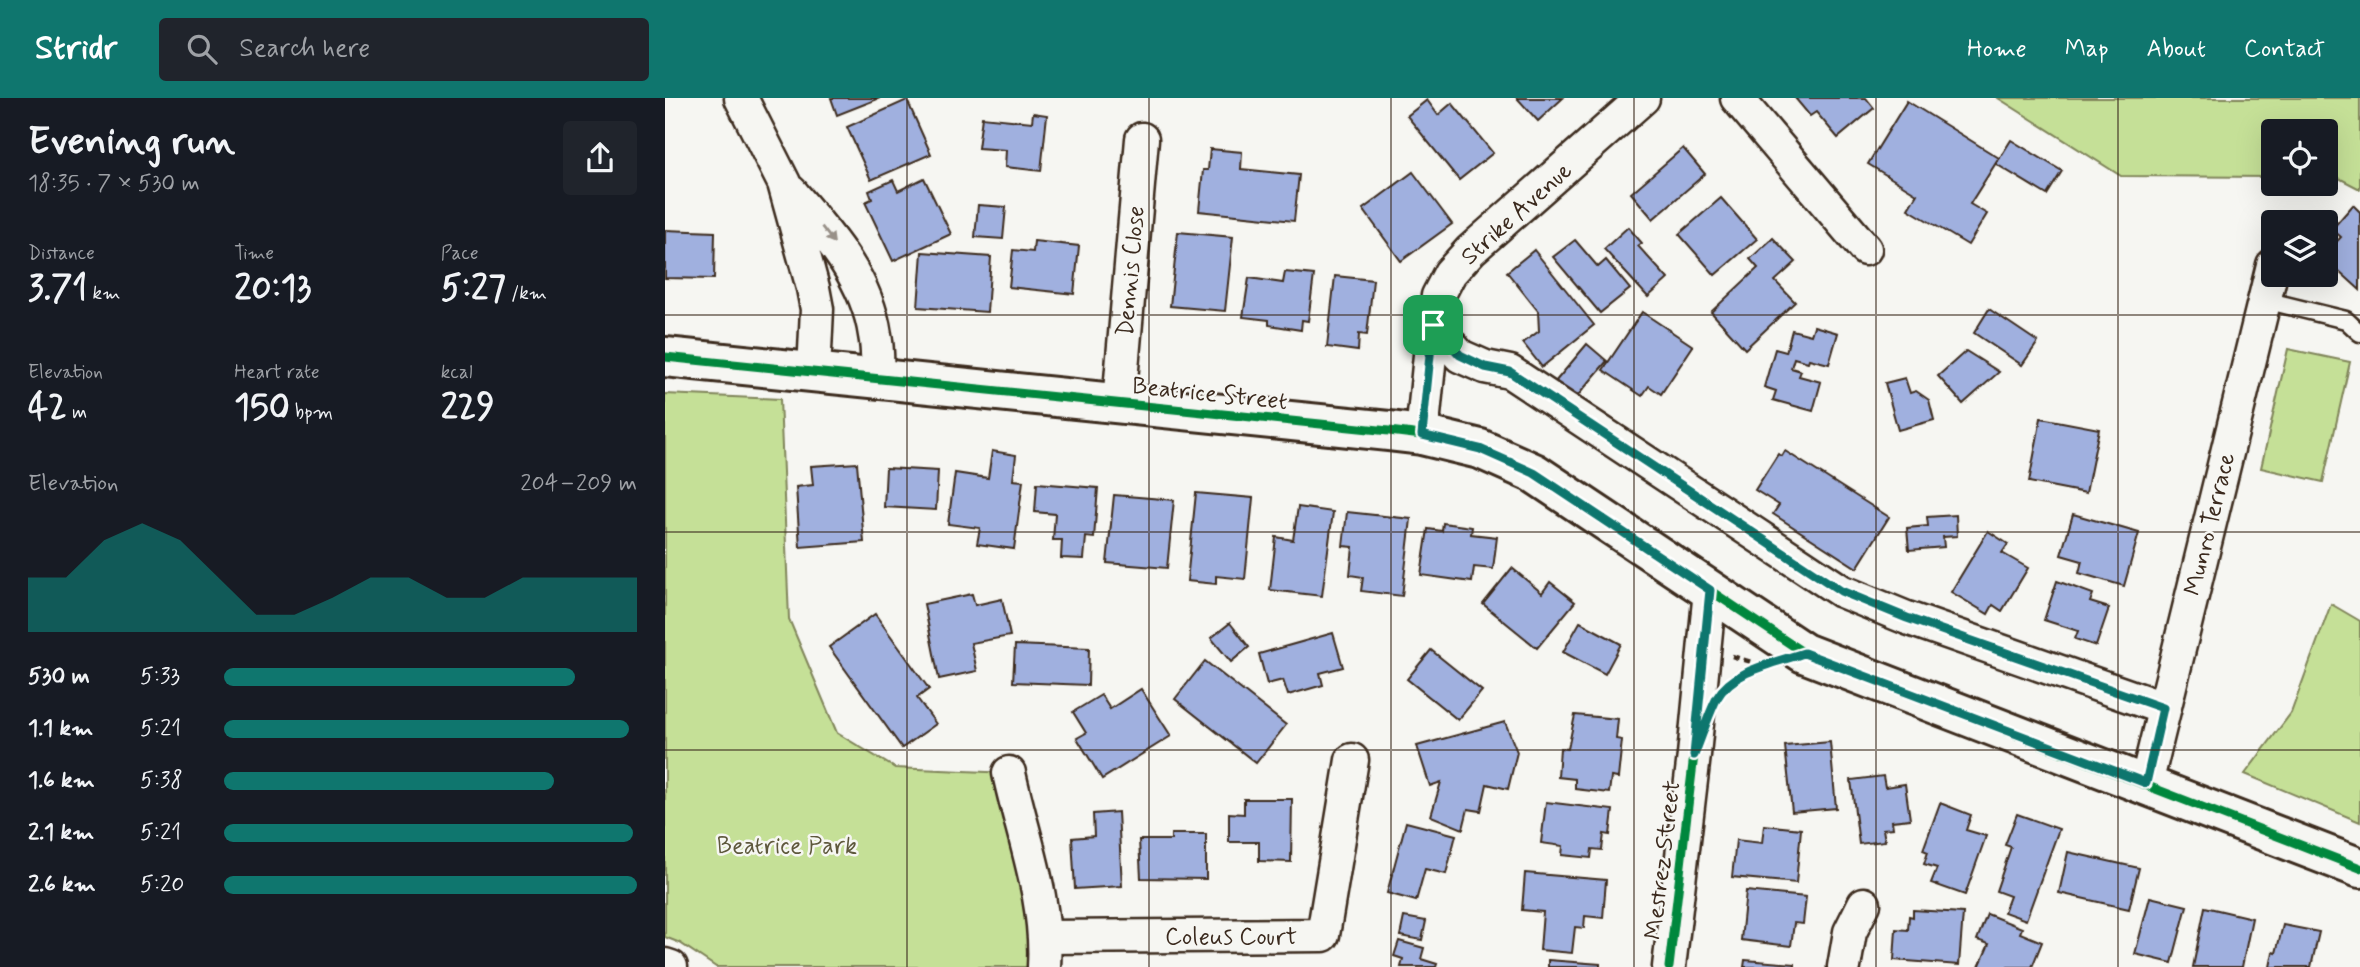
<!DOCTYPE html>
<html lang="en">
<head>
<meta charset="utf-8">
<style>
	:root { --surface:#171b24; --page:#20242c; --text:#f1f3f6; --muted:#9ea1a6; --accent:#0f766e }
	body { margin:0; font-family:Mynerve,sans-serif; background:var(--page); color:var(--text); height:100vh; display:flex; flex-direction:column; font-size:26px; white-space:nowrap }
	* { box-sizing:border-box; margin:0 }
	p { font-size:23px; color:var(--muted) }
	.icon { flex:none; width:38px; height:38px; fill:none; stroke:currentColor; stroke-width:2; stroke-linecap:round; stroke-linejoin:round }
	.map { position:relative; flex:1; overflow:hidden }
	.side { display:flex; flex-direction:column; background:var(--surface); width:665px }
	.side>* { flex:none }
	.fabs { position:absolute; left:1596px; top:21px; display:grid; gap:14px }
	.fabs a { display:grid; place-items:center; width:77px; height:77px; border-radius:7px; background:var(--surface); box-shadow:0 7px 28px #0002; font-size:35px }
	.pin { position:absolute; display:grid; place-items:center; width:60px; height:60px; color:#fff; margin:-30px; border-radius:14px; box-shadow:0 4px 10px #0006 }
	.round { display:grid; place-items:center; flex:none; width:74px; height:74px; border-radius:7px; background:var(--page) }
	.headline { display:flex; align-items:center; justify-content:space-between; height:119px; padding:0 28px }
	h1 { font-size:38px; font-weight:700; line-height:52px }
	.stats { display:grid; grid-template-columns:repeat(3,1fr); gap:10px; height:119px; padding:7px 28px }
	.stats div { display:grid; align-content:center }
	.stats b { font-size:35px; font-weight:700 }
	.stats small { font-size:19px; font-weight:400 }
	.stats p { font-size:19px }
	.chart { height:196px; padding:14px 28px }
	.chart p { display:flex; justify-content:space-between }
	.chart svg { width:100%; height:126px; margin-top:7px; fill:var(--accent); opacity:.7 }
	ul { padding:0 28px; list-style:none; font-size:23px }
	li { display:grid; grid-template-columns:112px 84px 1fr; align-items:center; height:52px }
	li i { height:18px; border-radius:9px; background:var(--accent) }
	header { display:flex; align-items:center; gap:42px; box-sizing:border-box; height:98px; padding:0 35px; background:var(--accent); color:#fff }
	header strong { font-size:33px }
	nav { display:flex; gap:38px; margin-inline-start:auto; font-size:24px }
	.search { width:490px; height:63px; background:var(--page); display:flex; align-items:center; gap:18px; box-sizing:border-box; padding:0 24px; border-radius:7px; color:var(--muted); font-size:26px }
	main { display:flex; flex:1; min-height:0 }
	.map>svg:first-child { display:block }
</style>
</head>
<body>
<header>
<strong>Stridr</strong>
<div class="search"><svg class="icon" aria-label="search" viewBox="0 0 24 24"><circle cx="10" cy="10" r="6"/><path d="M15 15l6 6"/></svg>Search here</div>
<nav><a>Home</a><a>Map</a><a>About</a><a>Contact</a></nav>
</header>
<main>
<section class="side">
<div class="headline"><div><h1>Evening run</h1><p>18:35 · 7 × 530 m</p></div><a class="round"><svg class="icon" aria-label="share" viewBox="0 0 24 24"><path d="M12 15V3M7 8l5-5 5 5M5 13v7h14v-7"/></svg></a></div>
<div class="stats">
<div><p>Distance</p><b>3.71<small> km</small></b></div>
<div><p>Time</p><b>20:13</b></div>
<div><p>Pace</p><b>5:27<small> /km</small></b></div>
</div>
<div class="stats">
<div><p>Elevation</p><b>42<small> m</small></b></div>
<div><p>Heart rate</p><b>150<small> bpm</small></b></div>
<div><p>kcal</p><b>229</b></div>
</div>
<div class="chart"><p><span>Elevation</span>204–209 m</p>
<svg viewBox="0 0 160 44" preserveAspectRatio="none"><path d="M0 44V25L10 25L20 12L30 6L40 12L50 25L60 38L70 38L80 32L90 25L100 25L110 32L120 32L130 25L140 25L150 25L160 25V44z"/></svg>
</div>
<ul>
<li><b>530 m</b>5:33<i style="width:85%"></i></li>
<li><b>1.1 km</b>5:21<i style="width:98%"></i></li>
<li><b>1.6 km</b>5:38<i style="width:80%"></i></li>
<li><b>2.1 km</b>5:21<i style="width:99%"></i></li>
<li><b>2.6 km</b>5:20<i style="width:100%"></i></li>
</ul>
</section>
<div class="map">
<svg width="1695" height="869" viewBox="0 0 1695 869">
	<rect width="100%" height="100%" fill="#f6f6f2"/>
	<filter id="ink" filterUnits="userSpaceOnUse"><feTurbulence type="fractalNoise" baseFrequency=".0143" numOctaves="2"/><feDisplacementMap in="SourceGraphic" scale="14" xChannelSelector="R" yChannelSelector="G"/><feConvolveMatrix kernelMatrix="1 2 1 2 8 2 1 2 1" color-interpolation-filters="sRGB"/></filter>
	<g filter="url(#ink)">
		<!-- green -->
		<g fill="#c5e097" stroke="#80855a" stroke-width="2">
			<path d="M1333 0H1695V91L1672 79H1661V33H1608V79L1456 78Z"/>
			<path d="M1623 251 1685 264 1658 384 1596 370Z"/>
			<path d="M0 296 115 301 124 521 172 635 230 670 344 675 375 869H51L15 845 0 839Z"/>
			<path d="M1666 506 1695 523V724L1580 676 1626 615Z"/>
		</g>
		<!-- building -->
		<g fill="#a0b0df" stroke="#3b2a1e" stroke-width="2">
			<path d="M166 0H215L172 17Z"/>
			<path d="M852 0H898L873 23Z"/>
			<path d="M1130 0H1201L1209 10 1173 40 1151 14 1145 18Z"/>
			<path d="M242 2 266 56 206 82 182 29Z"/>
			<path d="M762 2 773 17 787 5 828 55 794 82 742 18Z"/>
			<path d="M1242 3 1334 60 1305 106 1322 116 1303 147 1243 111 1252 96 1203 66Z"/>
			<path d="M368 15 382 17 376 73 340 69 341 52 313 50 317 19 367 24Z"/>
			<path d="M1346 42 1397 73 1382 97 1331 66Z"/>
			<path d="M1018 50 1040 76 988 121 966 95Z"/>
			<path d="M545 51 577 54 576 71 634 77 629 123 534 113 538 72H543Z"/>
			<path d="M748 74 787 126 736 163 698 111Z"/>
			<path d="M259 80 286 136 228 163 200 104 207 101 204 93 228 82 233 93Z"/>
			<path d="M1056 100 1092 141 1050 177 1014 136Z"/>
			<path d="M313 107 341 109 338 141 310 139Z"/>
			<path d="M1688 107 1695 114V192L1661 161V155L1676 139 1667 131Z"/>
			<path d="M963 129 977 145 973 148 1003 181 983 199 939 151Z"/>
			<path d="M0 132 50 134 49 181 0 180Z"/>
			<path d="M513 134 568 139 560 213 505 208Z"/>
			<path d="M1108 140 1131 164 1110 183 1130 204 1080 251 1046 214 1093 170 1085 161Z"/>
			<path d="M910 142 933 169 941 162 965 191 935 215 888 159Z"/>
			<path d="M369 143 414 148 409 196 344 189 348 152 368 154Z"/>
			<path d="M869 152 929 227 877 269 858 245 874 233 873 213 842 174Z"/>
			<path d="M257 154 326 159 322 214 253 209Z"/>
			<path d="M620 174 649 177 643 223 637 222 636 232 604 227V222L578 219 584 180 618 185Z"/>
			<path d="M670 178 708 182 702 237 694 236 693 253 662 249Z"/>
			<path d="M1324 211 1373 244 1357 267 1309 235Z"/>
			<path d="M977 214 1028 248 996 296 984 288 977 298 938 272Z"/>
			<path d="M1149 228 1173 235 1164 266 1144 261 1143 264 1129 260 1126 270 1136 273 1134 278 1156 284 1148 313 1108 302 1111 293 1099 289 1110 251 1121 254 1127 232 1146 237Z"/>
			<path d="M922 246 942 263 910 301 890 284Z"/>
			<path d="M1301 253 1334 274 1298 306 1273 278Z"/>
			<path d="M1240 280 1245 295 1251 293 1264 302 1269 322 1233 332 1220 285Z"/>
			<path d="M1376 320 1434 331 1421 395 1364 384Z"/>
			<path d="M327 353 351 357 348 382 358 383 349 451 312 446 315 430 283 426 290 375 323 380Z"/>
			<path d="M1120 353 1224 419 1192 470 1108 416 1114 407 1090 392 1113 356 1117 358Z"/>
			<path d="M192 365 199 444 135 449 131 389 148 387 146 368Z"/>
			<path d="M221 370 273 373 271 412 219 409Z"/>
			<path d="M372 385 433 390 429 440 421 439 419 461 396 460 397 442H388L390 416 370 414Z"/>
			<path d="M531 395 588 400 580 481 551 478V486L522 483Z"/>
			<path d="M449 397 509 402 502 470 442 465Z"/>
			<path d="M633 409 668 414 657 498 605 492 611 439 628 442Z"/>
			<path d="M682 414 746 421 737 498 696 493 698 479 685 477 688 449 678 448Z"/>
			<path d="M1408 416 1474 435 1459 488 1414 475 1417 463 1396 457Z"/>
			<path d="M1291 417 1292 438 1278 439 1279 449 1244 452 1242 430 1263 428 1262 419Z"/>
			<path d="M778 425 807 429 806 436 832 439 828 471 809 469 807 484 756 477 763 431 777 433Z"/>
			<path d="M1323 433 1343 446 1337 455 1363 470 1337 513 1328 507 1323 516 1286 494Z"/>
			<path d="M847 470 877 495 885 484 910 504 872 550 818 506Z"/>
			<path d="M1392 483 1428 496 1425 504 1444 510 1431 548 1410 541 1413 533 1379 522Z"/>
			<path d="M307 496 310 507 337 501 345 538 306 545 312 573 274 581 259 506Z"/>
			<path d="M210 516 264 591 252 600 271 626 237 650 164 549Z"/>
			<path d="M915 524 956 546 940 576 898 554Z"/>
			<path d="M565 525 584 549 566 564 546 540Z"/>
			<path d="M668 535 678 569 655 575 658 587 623 597 618 582 602 586 594 556Z"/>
			<path d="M350 547 424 550 423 587 348 584Z"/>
			<path d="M766 552 817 593 793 622 742 581Z"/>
			<path d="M540 563 621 627 591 665 510 601Z"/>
			<path d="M476 591 506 638 437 681 412 640 421 635 408 614 436 597 445 611Z"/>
			<path d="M910 617 953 621 951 641 957 642 953 680 946 679 944 695 910 691V681L893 679 895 650 903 651Z"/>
			<path d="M840 624 852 654 843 691 822 686 816 713 803 711 798 731 766 718 776 684 765 688 752 648Z"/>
			<path d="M1165 644 1171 710 1127 714 1120 648Z"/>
			<path d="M1218 678 1220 689 1240 686 1245 721 1227 723 1228 730 1218 731 1220 743 1194 746 1186 682Z"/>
			<path d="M579 701H627L626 764 594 763V744H564V715L579 716Z"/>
			<path d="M881 704 948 712 945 737 939 736 937 752 927 751 926 760 897 757 898 748 876 745Z"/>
			<path d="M1275 705 1306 717 1301 732 1321 738 1300 797 1266 785 1272 770 1259 766 1263 754 1258 752Z"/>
			<path d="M453 714 457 788 410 791 407 740 429 738 428 716Z"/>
			<path d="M1352 716 1394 731 1361 822 1339 814 1345 798 1331 793 1346 749 1340 747Z"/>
			<path d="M741 724 791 737 781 776 760 771 751 803 722 795Z"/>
			<path d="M1099 727 1136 731 1131 785 1067 779 1071 742 1097 745Z"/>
			<path d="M506 736H541V781L476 780 474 742H506Z"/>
			<path d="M1403 754 1474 770 1464 811 1394 795Z"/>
			<path d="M860 775 941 782 938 820 920 818 919 830 910 829 907 855 875 852 878 814 857 812Z"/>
			<path d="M1081 793 1141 799 1138 826 1129 825 1126 848 1076 842Z"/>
			<path d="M1485 799 1522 808 1507 865 1470 856Z"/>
			<path d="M1540 809 1587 820 1577 869H1528Z"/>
			<path d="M1248 812 1298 815 1294 867 1229 862 1231 831 1243 832 1244 818 1248 819Z"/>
			<path d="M1322 816 1357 830 1355 835 1377 844 1367 869H1314L1324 846 1312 842Z"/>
			<path d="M739 819 761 823 757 842 735 838Z"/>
			<path d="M1618 827 1654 834 1646 869H1605L1608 854 1611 855Z"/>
			<path d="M734 843 759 850 756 861 772 866 771 869H736L738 861 729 858Z"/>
			<path d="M883 862 935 866V869H883Z"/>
			<path d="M1080 862 1130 866V869H1079Z"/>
		</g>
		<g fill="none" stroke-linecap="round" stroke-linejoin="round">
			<defs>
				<path id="service" d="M1600 202 1681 222 1695 235"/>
				<g id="minor">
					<path d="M76 0 119 85 148 190 152 211 149 274"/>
					<path d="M1072 0 1200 151"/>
					<path d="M126 94C162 136 202 180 210 237 213 251 212 266 213 281"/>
					<path d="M768 227 795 258 820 269 845 274 1176 493 1242 520 1498 610"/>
					<path d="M454 305 477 41"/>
					<path d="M757 337 768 227 773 198 785 175 806 152 978 0"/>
					<path d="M344 675C358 740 383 802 379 869"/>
					<path d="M1481 686 1608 167"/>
					<path d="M380 839 658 837 687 662"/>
					<path d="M0 867 6 869"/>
					<path d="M1004 869 1029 657 1045 492"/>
					<path d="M1179 869 1185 834 1199 806"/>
				</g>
				<path id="tertiary" d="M0 259 724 333 757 337 815 351 869 375 1139 555 1695 770"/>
			</defs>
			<!-- service casing -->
			<use href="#service" stroke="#3b2a1e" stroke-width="21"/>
			<!-- minor casing -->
			<use href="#minor" stroke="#3b2a1e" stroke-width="37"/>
			<!-- tertiary casing -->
			<use href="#tertiary" stroke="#3b2a1e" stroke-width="44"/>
			<!-- path -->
			<path stroke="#3b2a1e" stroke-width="4.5" stroke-dasharray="7 5" stroke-linecap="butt" d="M1067 558 1086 564"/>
			<!-- service -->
			<use href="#service" stroke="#f6f6f2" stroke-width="16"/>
			<!-- minor -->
			<use href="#minor" stroke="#f6f6f2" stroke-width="32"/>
			<!-- tertiary -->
			<use href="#tertiary" stroke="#f6f6f2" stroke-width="38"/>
			<defs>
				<g id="cycleway">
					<path d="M0 259 724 333 757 337 815 351 869 375 1139 555 1695 770"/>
					<path d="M1036 641C1041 628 1045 612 1052 600 1068 572 1110 565 1139 555"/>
					<path d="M1004 869 1029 657 1045 492"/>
				</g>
			</defs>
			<!-- cycleway casing -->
			<use href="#cycleway" stroke="#f6f6f2" stroke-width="13"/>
			<!-- cycleway -->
			<use href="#cycleway" stroke="#00873e" stroke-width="9"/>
		</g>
		<!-- one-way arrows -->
		<defs><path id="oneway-solid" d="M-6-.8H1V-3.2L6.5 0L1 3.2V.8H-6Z" transform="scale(1.75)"/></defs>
		<use fill="#989088" href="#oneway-solid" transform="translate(163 137) rotate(52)"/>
	</g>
	<g fill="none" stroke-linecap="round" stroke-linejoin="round" filter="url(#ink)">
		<defs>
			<path id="route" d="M768 227 795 257 820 269 845 274 1176 493 1242 520 1498 610 1481 685 1139 555C1110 565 1068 572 1052 600 1044 615 1036 640 1029 657L1045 492 869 375 815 351 757 337Z"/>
		</defs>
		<!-- route casing -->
		<use href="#route" stroke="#fff" stroke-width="14"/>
		<!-- route -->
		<use href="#route" stroke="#0f766e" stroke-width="9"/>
	</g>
	<!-- grid -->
	<path fill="none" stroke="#3b2a1e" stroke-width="2" stroke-opacity="0.55" d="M242 0V869M484 0V869M726 0V869M969 0V869M1211 0V869M1453 0V869M0 217H1695M0 434H1695M0 652H1695"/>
	<g text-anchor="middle" stroke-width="5" stroke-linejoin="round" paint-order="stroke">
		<!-- street labels -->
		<g font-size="24" fill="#3b2a1e" stroke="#f6f6f2">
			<text transform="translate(851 115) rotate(-42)" y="8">Strike Avenue</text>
			<text transform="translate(465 173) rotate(-85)" y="8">Dennis Close</text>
			<text transform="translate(545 295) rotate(6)" y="8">Beatrice Street</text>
			<text transform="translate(1544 426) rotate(-76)" y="8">Munro Terrace</text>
			<text transform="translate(997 762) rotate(-83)" y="8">Mestrez Street</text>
			<text x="566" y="846">Coleus Court</text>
		</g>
		<!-- park labels -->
		<g font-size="24" fill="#5e583c" stroke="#f6f6f2">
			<text x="122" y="755">Beatrice Park</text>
		</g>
	</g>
</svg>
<div class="fabs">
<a><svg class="icon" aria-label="locate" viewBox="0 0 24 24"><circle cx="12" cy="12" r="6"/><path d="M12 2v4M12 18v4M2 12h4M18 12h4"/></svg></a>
<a><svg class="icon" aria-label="layers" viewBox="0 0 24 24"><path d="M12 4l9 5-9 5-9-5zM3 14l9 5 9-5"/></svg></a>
</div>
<div class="pin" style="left:768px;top:227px;background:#1e9e55"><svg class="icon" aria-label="arrive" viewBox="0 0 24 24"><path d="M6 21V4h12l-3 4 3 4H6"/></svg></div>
</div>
</main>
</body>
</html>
